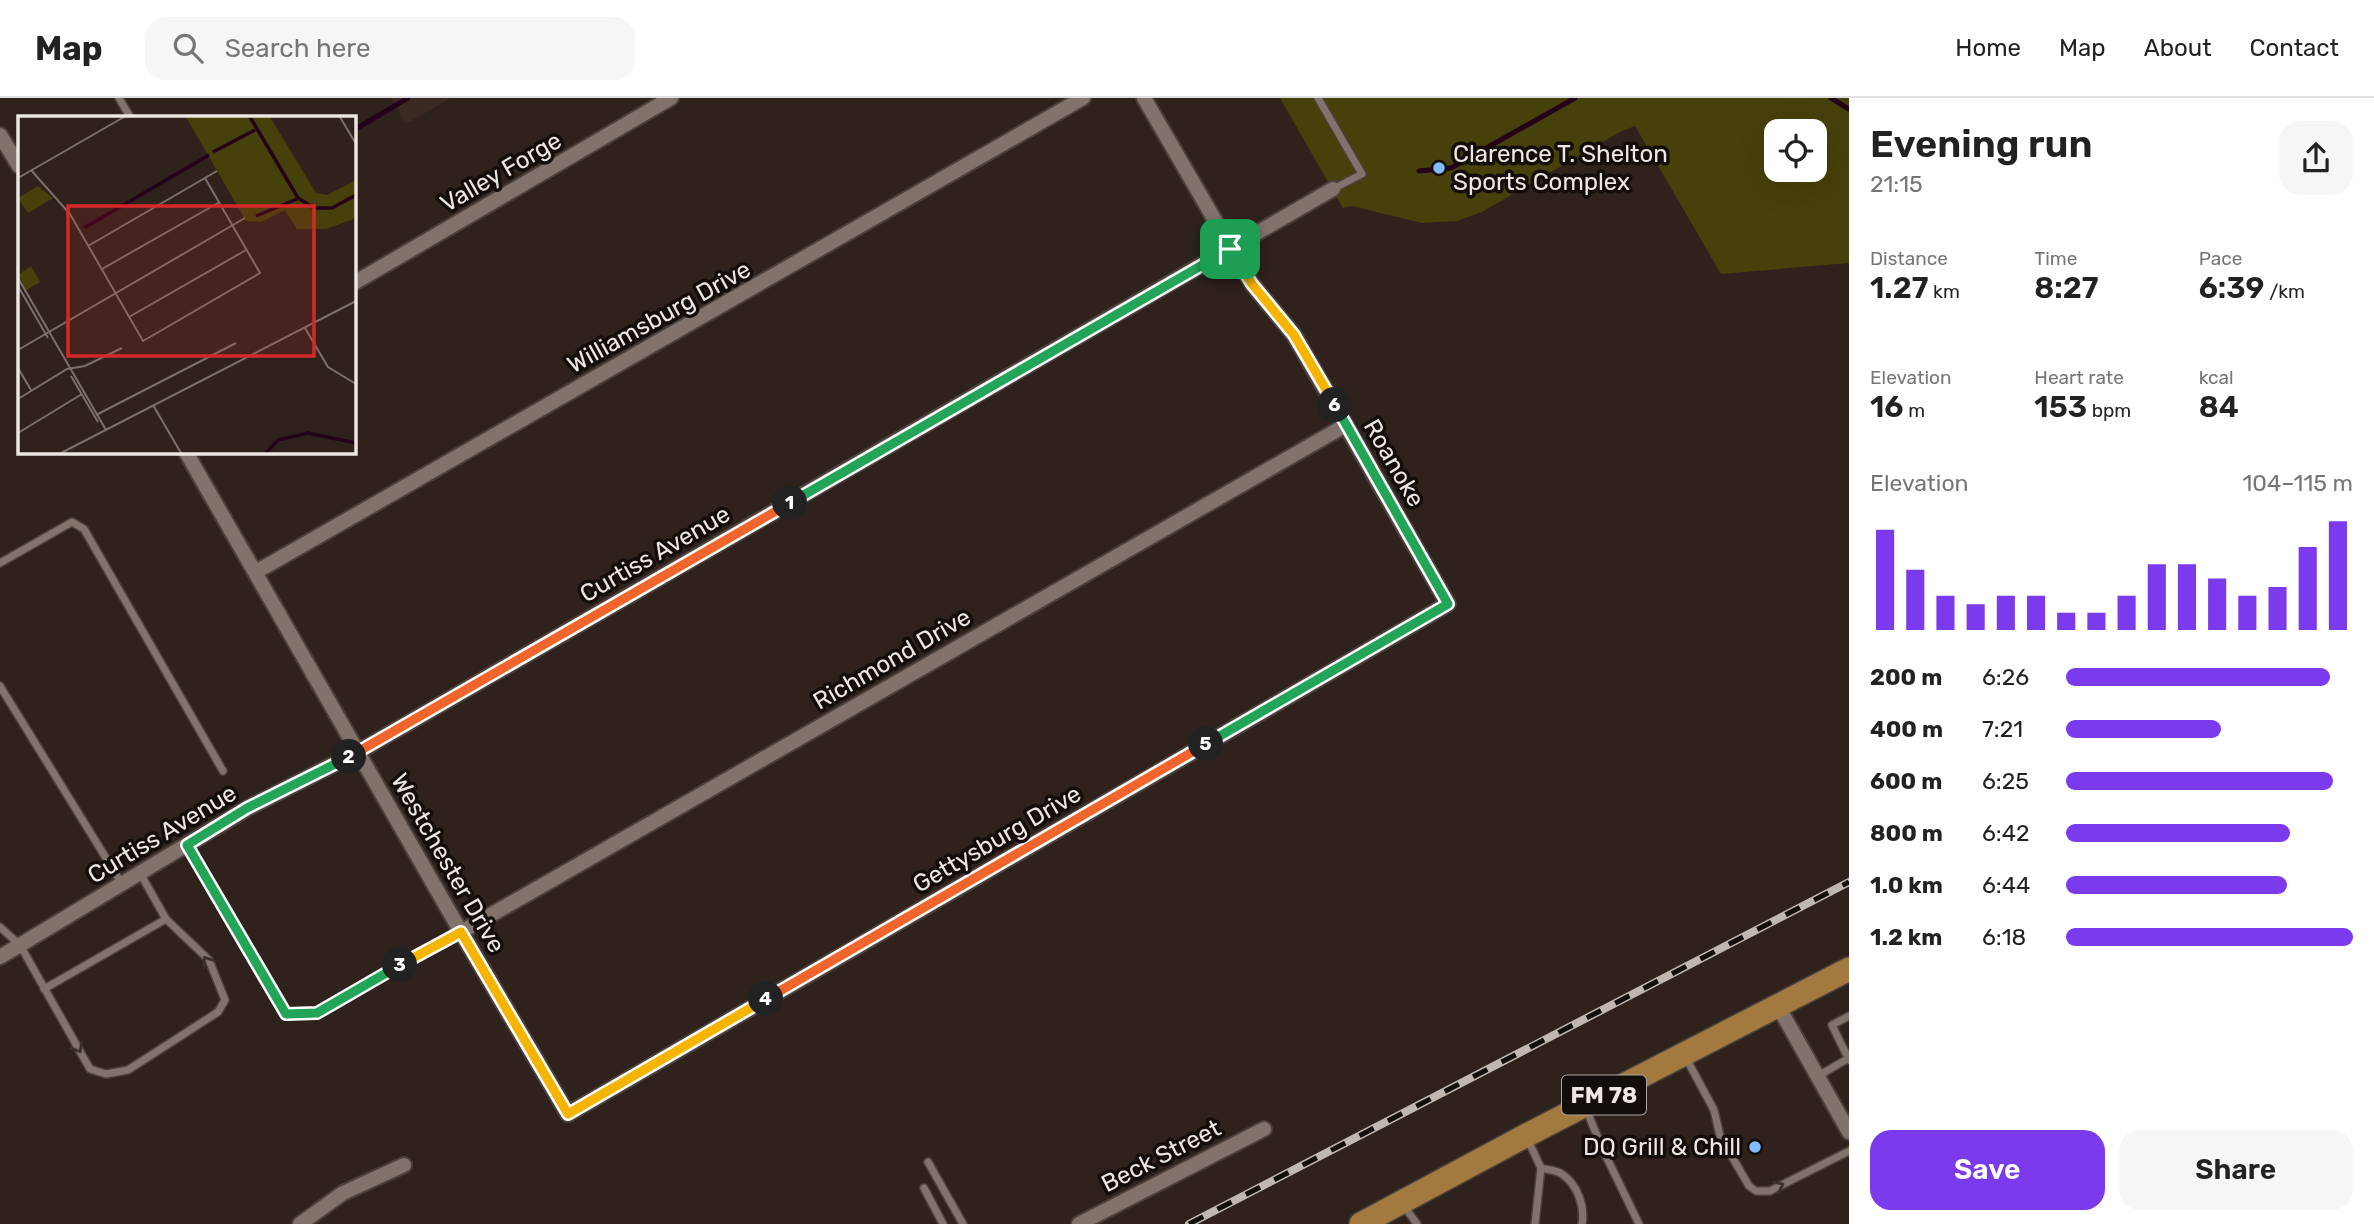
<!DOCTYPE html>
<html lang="en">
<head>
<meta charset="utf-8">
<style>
	:root { --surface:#fff; --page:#f6f6f6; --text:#222; --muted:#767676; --line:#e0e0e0; --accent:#7c3aed }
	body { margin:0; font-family:Rubik,sans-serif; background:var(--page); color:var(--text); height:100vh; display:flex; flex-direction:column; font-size:26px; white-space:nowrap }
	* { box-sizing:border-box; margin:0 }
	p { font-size:23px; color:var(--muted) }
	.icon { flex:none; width:38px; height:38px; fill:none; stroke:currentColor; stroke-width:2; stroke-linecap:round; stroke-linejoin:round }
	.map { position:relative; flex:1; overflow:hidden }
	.sheet { display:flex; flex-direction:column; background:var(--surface); width:525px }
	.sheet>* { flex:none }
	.controls { position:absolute; left:1764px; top:21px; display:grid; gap:14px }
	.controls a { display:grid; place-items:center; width:63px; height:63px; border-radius:14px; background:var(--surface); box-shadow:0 7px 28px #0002; font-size:35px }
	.pin { position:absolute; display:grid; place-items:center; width:60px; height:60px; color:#fff; margin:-30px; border-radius:14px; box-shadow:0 4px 10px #0006 }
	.km { position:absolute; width:35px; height:35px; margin:-18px; border-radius:50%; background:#222; color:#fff; font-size:19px; line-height:35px; text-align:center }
	.round { display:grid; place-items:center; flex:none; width:74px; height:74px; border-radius:21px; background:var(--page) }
	.head { display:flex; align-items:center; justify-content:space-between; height:119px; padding:0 21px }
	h1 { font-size:38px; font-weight:600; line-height:52px }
	.metrics { display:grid; grid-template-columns:repeat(3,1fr); gap:10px; height:119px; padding:7px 21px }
	.metrics div { display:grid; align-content:center }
	.metrics b { font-size:30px; font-weight:600 }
	.metrics small { font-size:19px; font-weight:400 }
	.metrics p { font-size:19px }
	.chart { height:196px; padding:14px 21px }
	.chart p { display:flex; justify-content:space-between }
	.chart svg { width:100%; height:126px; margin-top:7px; stroke:var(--accent); stroke-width:6 }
	.primary-button { display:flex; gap:14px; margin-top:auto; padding:14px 21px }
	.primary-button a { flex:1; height:80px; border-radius:21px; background:var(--accent); color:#fff; font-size:28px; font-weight:600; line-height:80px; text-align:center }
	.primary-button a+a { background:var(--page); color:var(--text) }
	ul { padding:0 21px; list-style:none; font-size:23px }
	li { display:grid; grid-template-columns:112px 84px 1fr; align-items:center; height:52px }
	li i { height:18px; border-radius:9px; background:var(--accent) }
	header { display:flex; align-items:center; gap:42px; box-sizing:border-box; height:98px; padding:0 35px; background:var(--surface); border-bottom:2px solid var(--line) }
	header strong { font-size:33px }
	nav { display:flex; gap:38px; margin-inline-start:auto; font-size:24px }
	.search { width:490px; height:63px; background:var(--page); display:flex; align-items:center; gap:18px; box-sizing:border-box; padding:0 24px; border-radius:21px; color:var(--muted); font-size:26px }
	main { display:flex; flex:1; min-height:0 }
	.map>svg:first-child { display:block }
</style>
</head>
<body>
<header>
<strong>Map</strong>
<div class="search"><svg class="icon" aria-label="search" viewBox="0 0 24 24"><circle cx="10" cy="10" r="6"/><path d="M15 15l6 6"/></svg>Search here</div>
<nav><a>Home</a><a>Map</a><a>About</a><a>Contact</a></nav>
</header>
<main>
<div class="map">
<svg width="1849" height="1126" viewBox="0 0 1849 1126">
	<rect width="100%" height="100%" fill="#2f221d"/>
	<!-- built -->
	<path fill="#3c2922" d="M391 0H451L406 26Z"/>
	<!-- green -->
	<path fill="#46400a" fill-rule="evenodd" d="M1280 0H1849V165L1721 176 1635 28 1620 34 1482 114 1457 123 1422 125 1352 108 1343 110ZM1776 33H1815V72H1776Z"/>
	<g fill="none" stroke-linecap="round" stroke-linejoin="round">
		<!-- stream -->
		<g stroke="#24021a" stroke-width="5">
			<path d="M1831 0 1849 11"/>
			<path d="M354 32 408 0"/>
			<path d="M1419 73 1451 70 1575 0"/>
		</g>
		<defs>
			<g id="service">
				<path d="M119 0 130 19"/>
				<path d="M1318 0 1362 76 1333 91"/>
				<path d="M0 465 72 424 84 431 223 673"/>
				<path d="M0 588 122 786"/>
				<path d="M187 747 286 916 317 915 364 886 461 835"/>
				<path d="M0 829 20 847 90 971 106 976 128 972 218 914 225 902 209 862 166 821 140 775"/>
				<path d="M44 891 166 821"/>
				<path d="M1849 918 1832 927 1849 962"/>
				<path d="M1686 960 1714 1012 1720 1038 1749 1088 1756 1093H1770L1849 1053"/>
				<path d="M1818 978 1849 960"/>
				<path d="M1586 1011 1603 1052 1639 1126"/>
				<path d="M1528 1042 1541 1070C1548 1072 1556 1072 1562 1076 1578 1087 1585 1109 1582 1126"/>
				<path d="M928 1064 963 1126"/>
				<path d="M924 1090 943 1126"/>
				<path d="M1404 1108 1417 1126"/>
				<path d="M1535 1126 1541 1070"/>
			</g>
			<g id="minor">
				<path d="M0 37 19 68"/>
				<path d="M354 185 671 0"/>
				<path d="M186 354 461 834 568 1016 1448 506 1294 237 1252 186 1144 0"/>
				<path d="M256 474C531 316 808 160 1083 0"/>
				<path d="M461 834 1346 327"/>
				<path d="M0 859 248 710 358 654 1333 91"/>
				<path d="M1778 908 1849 1034"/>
				<path d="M300 1126 343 1095 404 1067"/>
				<path d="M1079 1126 1264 1031"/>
			</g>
			<path id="primary" d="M1361 1126 1527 1037 1849 871"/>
		</defs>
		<!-- service casing -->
		<use href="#service" stroke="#4a403c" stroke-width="10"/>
		<!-- minor casing -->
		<use href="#minor" stroke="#4a403c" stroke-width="18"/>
		<!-- primary casing -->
		<use href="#primary" stroke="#4a403c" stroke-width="26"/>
		<!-- service -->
		<use href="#service" stroke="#81726c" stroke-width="7"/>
		<!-- minor -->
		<use href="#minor" stroke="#81726c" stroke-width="14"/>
		<!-- primary -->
		<use href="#primary" stroke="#a2793e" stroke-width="23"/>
		<defs>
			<path id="rail" d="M1189 1126 1849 784"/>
		</defs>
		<!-- rail casing -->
		<use href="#rail" stroke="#c0b7b3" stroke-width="8"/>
		<!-- rail -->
		<use href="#rail" stroke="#130d0b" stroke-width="5" stroke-dasharray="16" stroke-linecap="butt"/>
	</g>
	<!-- one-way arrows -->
	<defs><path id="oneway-chevron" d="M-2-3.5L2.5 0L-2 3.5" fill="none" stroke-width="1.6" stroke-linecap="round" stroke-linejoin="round" transform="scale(1.75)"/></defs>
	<g stroke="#3a302d">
		<use href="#oneway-chevron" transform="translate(207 863) rotate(-124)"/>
		<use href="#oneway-chevron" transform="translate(78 950) rotate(60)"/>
		<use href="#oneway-chevron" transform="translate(1779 1088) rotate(-24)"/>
	</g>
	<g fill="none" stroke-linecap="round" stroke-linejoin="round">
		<defs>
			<path id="split-1" d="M790 405 1230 151"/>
			<path id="split-2" d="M349 659 790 405"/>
			<path id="split-3" d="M349 659 247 710 187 747 286 916 317 915 400 867"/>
			<path id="split-4" d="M400 867 461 834 568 1016 766 901"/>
			<path id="split-5" d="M766 901 1206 646"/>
			<path id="split-6" d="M1206 646 1448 506 1335 307"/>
			<path id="split-7" d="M1230 151 1252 186 1294 237 1335 307"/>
		</defs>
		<!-- split-1 casing -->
		<use href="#split-1" stroke="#fff" stroke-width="14"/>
		<!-- split-2 casing -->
		<use href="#split-2" stroke="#fff" stroke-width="14"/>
		<!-- split-3 casing -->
		<use href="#split-3" stroke="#fff" stroke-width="14"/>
		<!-- split-4 casing -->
		<use href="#split-4" stroke="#fff" stroke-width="14"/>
		<!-- split-5 casing -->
		<use href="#split-5" stroke="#fff" stroke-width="14"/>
		<!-- split-6 casing -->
		<use href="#split-6" stroke="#fff" stroke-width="14"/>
		<!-- split-7 casing -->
		<use href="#split-7" stroke="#fff" stroke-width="14"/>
		<!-- split-1 -->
		<use href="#split-1" stroke="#22a559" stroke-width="9"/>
		<!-- split-2 -->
		<use href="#split-2" stroke="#f0652b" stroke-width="9"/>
		<!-- split-3 -->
		<use href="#split-3" stroke="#22a559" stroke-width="9"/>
		<!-- split-4 -->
		<use href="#split-4" stroke="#f5b400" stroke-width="9"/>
		<!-- split-5 -->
		<use href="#split-5" stroke="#f0652b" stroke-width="9"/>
		<!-- split-6 -->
		<use href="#split-6" stroke="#22a559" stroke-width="9"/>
		<!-- split-7 -->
		<use href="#split-7" stroke="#f5b400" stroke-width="9"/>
	</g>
	<!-- markers -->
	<g fill="#83bcfb" stroke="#130d0b" stroke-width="2.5">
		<circle cx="1439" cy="70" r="7"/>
		<circle cx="1755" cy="1049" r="7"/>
	</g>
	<g text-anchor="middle" stroke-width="7" stroke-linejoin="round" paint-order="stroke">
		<!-- shield labels -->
		<rect fill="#130d0b" stroke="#aca5a2" stroke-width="2" x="1562" y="977.5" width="84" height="39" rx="5"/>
		<g font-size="23" font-weight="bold" fill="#eee6e2">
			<text x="1604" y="1005">FM 78</text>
		</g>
		<!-- poi labels -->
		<g font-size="24" fill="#eee6e2" stroke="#130d0b" text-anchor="start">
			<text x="1453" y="64">Clarence T. Shelton<tspan x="1453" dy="28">Sports Complex</tspan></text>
			<text x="1741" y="1057" text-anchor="end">DQ Grill &amp; Chill</text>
		</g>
		<!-- street labels -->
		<g font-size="24" fill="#eee6e2" stroke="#130d0b">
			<text transform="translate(501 74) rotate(-30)" y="8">Valley Forge</text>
			<text transform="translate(659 219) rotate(-29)" y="8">Williamsburg Drive</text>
			<text transform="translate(1394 365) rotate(60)" y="8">Roanoke</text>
			<text transform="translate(655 456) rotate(-30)" y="8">Curtiss Avenue</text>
			<text transform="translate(892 561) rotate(-30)" y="8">Richmond Drive</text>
			<text transform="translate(162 736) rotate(-31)" y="8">Curtiss Avenue</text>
			<text transform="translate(997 741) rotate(-30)" y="8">Gettysburg Drive</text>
			<text transform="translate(448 765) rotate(60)" y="8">Westchester Drive</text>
			<text transform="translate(1161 1058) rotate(-27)" y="8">Beck Street</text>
		</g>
	</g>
	<!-- overview -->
	<g transform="translate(18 18)">
		<rect width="338" height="338" fill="#2f221d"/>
		<path d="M168 1H252L298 77 309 79 338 64V102L308 113H279L267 94 243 106 228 105ZM20 70 35 82 10 97 0 82ZM13 150 22 166 8 174 0 159Z" fill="#46400a"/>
		<path fill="none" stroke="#24021a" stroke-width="3.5" d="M232 1 280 82 296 92H314L338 79M195 36 237 14M238 100 279 83M66 112 191 39M248 337 260 324 290 317 338 327"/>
		<path fill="none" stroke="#7b706c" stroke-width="2" d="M322 1 338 28M13 54 52 98 125 225 242 157 187 62M0 62 106 1M70 130 199 55M84 153 200 87M0 162 88 314M0 170 30 222M111 201 228 134M287 212 310 251 338 268M0 234 227 102M0 252 13 274M53 260 80 306M0 283 49 253 67 250 104 232M135 289 163 337M78 299 218 227M0 317 64 278M43 337 338 185"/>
		<path fill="#d62828" fill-opacity="0.15" stroke="#d62828" stroke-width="3.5" d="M50 90H296V240H50Z"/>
		<rect width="338" height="338" fill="none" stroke="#eee6e2" stroke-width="3.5"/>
	</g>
</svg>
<div class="controls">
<a><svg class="icon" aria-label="locate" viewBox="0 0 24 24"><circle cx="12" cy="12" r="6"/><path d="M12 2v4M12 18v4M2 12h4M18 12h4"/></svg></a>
</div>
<div class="pin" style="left:1230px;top:151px;background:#1e9e55"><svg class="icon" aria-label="arrive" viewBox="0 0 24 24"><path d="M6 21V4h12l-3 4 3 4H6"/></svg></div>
<b class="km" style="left:790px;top:405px">1</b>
<b class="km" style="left:349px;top:659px">2</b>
<b class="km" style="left:400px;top:867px">3</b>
<b class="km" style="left:766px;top:901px">4</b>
<b class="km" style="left:1206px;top:646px">5</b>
<b class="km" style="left:1335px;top:307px">6</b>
</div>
<section class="sheet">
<div class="head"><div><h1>Evening run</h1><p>21:15</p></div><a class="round"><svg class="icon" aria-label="share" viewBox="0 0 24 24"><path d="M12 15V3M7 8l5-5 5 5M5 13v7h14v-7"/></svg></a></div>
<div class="metrics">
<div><p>Distance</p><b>1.27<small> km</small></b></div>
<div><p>Time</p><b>8:27</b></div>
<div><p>Pace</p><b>6:39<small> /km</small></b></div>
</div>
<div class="metrics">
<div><p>Elevation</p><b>16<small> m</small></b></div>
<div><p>Heart rate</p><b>153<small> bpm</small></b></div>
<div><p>kcal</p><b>84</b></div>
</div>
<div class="chart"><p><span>Elevation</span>104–115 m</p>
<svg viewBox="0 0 160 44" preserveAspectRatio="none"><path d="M5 44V9M15 44V23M25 44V32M35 44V35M45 44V32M55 44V32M65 44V38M75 44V38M85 44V32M95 44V21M105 44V21M115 44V26M125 44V32M135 44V29M145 44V15M155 44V6"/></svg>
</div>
<ul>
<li><b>200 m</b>6:26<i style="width:92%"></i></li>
<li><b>400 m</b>7:21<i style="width:54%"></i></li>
<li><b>600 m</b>6:25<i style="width:93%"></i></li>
<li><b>800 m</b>6:42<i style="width:78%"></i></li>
<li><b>1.0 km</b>6:44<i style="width:77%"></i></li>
<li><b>1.2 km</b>6:18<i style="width:100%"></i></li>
</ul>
<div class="primary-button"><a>Save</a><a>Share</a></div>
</section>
</main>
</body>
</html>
